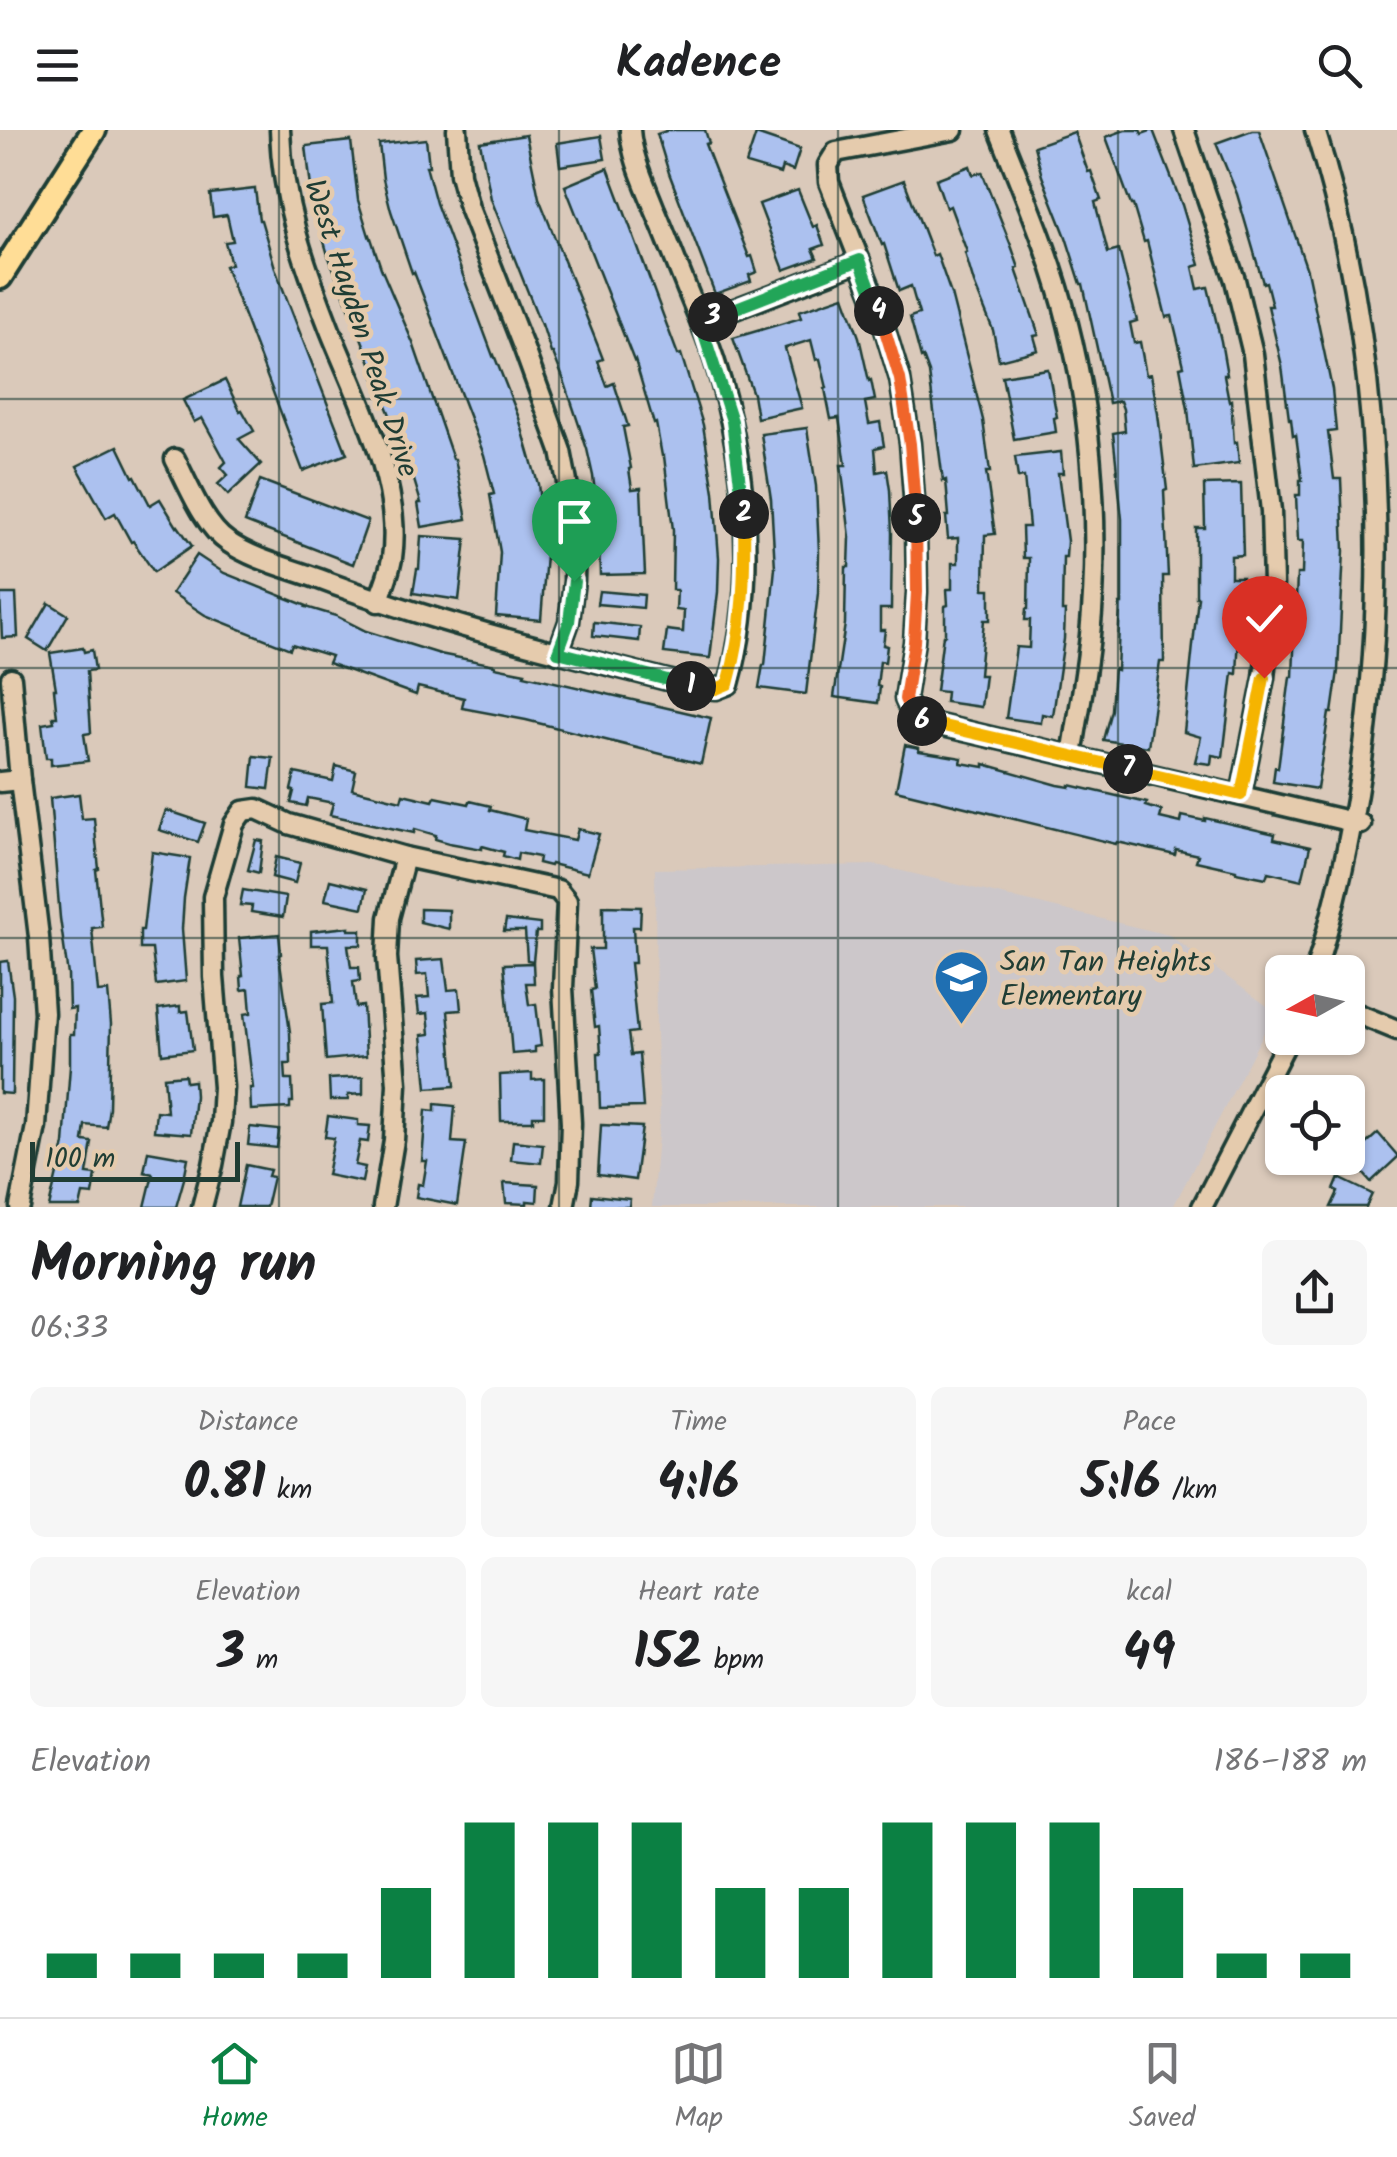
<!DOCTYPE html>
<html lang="en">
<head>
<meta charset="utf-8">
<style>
	:root { --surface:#fff; --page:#f6f6f6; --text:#202124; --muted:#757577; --line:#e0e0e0; --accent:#0b8043 }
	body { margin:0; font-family:Kalam,sans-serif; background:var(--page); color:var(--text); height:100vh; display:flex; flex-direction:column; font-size:38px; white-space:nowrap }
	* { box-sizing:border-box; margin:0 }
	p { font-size:32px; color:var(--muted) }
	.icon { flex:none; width:55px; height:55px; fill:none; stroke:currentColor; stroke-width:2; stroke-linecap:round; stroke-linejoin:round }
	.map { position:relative; height:1077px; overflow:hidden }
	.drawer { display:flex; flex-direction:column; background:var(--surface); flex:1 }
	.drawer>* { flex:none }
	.needle { width:65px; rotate:262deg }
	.tools { position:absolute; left:1265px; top:825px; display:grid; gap:20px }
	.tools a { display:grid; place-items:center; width:100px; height:100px; border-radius:15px; background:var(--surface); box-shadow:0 2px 8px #0004; font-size:50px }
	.scale { position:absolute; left:30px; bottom:25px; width:210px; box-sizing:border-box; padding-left:10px; border:5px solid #1f3d34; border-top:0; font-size:28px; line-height:35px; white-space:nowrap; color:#1f3d34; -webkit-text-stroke:8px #e5cbad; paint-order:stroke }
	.pin { position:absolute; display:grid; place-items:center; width:85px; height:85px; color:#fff; margin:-102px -42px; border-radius:50% 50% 50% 0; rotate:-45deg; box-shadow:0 0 10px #0007 }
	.pin .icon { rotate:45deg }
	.km { position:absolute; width:50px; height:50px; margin:-25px; border-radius:50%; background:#222; color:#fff; font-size:28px; line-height:50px; text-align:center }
	.round { display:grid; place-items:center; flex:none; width:105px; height:105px; border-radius:15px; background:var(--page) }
	.head { display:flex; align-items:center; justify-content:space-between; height:170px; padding:0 30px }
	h1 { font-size:55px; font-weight:700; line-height:75px }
	.stats { display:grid; grid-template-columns:repeat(3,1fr); gap:15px; height:170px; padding:10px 30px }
	.stats div { display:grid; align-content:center; border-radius:15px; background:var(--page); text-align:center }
	.stats b { font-size:50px; font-weight:700 }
	.stats small { font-size:28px; font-weight:400 }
	.stats p { font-size:28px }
	.chart { height:280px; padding:20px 30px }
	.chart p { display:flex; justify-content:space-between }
	.chart svg { width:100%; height:180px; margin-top:10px; stroke:var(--accent); stroke-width:6 }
	header { display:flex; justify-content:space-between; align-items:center; height:130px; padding:0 30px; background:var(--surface); font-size:45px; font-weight:700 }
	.tabs { display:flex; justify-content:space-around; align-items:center; height:140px; border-top:2px solid var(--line); background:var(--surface); font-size:28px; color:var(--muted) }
	.tabs a { display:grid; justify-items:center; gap:5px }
	.tabs .active { color:var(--accent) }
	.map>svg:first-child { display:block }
</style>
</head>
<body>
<header><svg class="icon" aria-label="menu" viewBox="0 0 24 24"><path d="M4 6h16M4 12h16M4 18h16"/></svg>Kadence<svg class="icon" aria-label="search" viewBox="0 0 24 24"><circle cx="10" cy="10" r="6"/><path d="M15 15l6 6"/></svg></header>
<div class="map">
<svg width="1397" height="1077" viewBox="0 0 1397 1077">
	<rect width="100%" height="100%" fill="#dac9ba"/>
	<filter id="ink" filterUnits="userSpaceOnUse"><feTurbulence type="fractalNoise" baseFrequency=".01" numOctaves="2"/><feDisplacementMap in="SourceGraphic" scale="20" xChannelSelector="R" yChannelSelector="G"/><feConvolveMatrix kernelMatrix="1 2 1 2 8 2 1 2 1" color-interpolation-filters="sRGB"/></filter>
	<g filter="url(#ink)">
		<!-- built -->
		<path fill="#ccc7ca" d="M877 735 1169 805 1270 878 1272 887 1173 1077H652L660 983 656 907 655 739Z"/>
		<!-- building -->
		<g fill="#acc1ef" stroke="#1f3d34" stroke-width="2.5">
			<path d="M669 0H705L709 13 705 14 749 127 752 126 757 142 749 145 751 151 715 164 669 43 657 4Z"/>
			<path d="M1125 0H1140L1142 4 1153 0 1182 75 1200 135 1193 137 1198 159 1208 157 1221 211 1227 245H1224L1229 271 1231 270 1234 313 1237 312 1239 333 1194 339 1188 279 1180 237 1184 236 1172 186 1166 187 1147 111 1144 112 1133 75H1131L1106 7Z"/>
			<path d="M1252 0H1259L1307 140 1332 259 1336 301 1328 302 1334 349H1341L1344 420 1338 541 1332 583H1329L1317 659 1273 652 1275 637 1278 638 1290 547H1293L1297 444H1302L1303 411H1298L1296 365H1300V350H1302L1296 305 1293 306 1291 289H1289L1282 236 1268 176H1272L1266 152 1263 153 1237 64 1216 13Z"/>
			<path d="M1074 2 1088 42 1091 41 1101 70 1095 72 1108 123 1119 120 1137 191 1130 193 1134 213 1140 212 1146 245 1151 244 1158 284 1167 360 1164 361 1168 446H1163L1164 532H1160L1148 617 1103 610 1111 580 1114 539 1117 540 1120 474H1122V389L1113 303 1125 301 1123 279 1120 271 1109 273 1083 154H1081L1066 107 1042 46 1034 16Z"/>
			<path d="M756 4 800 19 793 41 782 37 780 44 746 34Z"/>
			<path d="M526 5 539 68 598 216 603 229 598 231 607 256 614 253 628 296 623 297 631 338 629 339 632 359 641 358 645 444 600 445 598 388 593 346 587 319 565 253 553 223H551L542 194 541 195 491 69 480 12Z"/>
			<path d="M601 6 605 29 560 36 557 13Z"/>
			<path d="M426 9 429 36H426L436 73 493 226 494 225 519 288 538 354 546 425 541 490 496 486 500 422 490 365 494 364 484 325 414 142 412 143 391 81 383 49 379 14Z"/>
			<path d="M351 11 358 70 369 106 370 105 381 138 413 213 453 329H455L467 389 422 397 418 373H421L407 327 406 328 395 297 374 246 376 245 328 125 313 74 306 16Z"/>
			<path d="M970 36 973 45 982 42 1012 118 1019 138 1016 139 1039 205 1034 206 1038 220 999 230 993 200 974 153 965 123 967 122 950 76 946 78 936 49Z"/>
			<path d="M608 38 678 225 681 224 703 295 714 362 719 428 718 462 710 528 664 523 667 500 683 502 684 481 676 480 677 460H672L673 400 664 326H662L656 293 654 294 635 230 634 231 565 56Z"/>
			<path d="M904 50 933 126 937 124 951 164 983 290 990 342H986L995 404 985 405 984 459H990V490H984L979 545H985L981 577 945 572 946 562 936 561 943 505H945V476L948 475 947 459H952V433H958V408L948 409 946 386H949L946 350 943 351 929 243 923 227 921 228 910 187 919 184 911 156 899 161 884 114 882 115 863 65Z"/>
			<path d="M255 59 259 90H261L276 141 347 324 303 341 225 136 231 134 225 112 233 111 227 85 213 87 210 64Z"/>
			<path d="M798 60 813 97 817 95 824 115 813 119 817 128 784 140 759 74Z"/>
			<path d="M844 166 859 207 869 251 871 250 875 270 865 272 869 294 880 292 884 316 875 318 877 342 887 340 890 360 892 403 891 479H880V500H885L883 515 887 516 885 532 880 531 877 556 880 557 878 573 834 567 845 494 846 437H849L850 407 841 335H846L839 288 831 289 825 259 827 258 820 229 816 230 811 210 785 218 802 278 757 288 753 264 733 208 801 188 799 181Z"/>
			<path d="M1048 239 1057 287 1054 288 1056 302 1014 309 1002 246Z"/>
			<path d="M225 250 240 281 242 280 254 301 239 309 261 334 228 365 218 354 228 345 221 337 226 332 202 288 194 292 183 270Z"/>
			<path d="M807 298 816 356 819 422 818 463 806 564 759 558 763 535H765L775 438 771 369 761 304Z"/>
			<path d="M118 316 133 347 135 346 150 375 160 369 177 397 178 396 192 416 154 442 133 411 131 412 115 383 106 388 77 336Z"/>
			<path d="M1061 322 1063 343H1058L1067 411 1066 427H1063L1062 481H1065L1064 509 1053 586 1042 584 1041 593 1006 588 1016 517 1029 518 1030 490H1025L1026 479H1028L1029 428H1023L1022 397H1029L1024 347 1018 348 1015 327Z"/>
			<path d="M260 350 368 391 353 434 245 392Z"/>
			<path d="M1241 354 1243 425 1231 426V447H1242L1237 544 1233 543 1223 627 1212 625 1211 634 1195 632 1201 607 1184 602 1198 467H1196V398H1205L1204 355Z"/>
			<path d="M421 406 466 409 459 470 413 463 417 439H419Z"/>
			<path d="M197 425 224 443 307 476 306 477 336 486 366 501 440 524 495 535V537L525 543 524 545 711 588 701 634 526 590 462 578 464 568 418 557 416 565 328 533 331 526 292 514 290 519 205 485 172 463Z"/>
			<path d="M599 461 644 465 643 478 597 474Z"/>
			<path d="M0 464H16L18 507 2 508Z"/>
			<path d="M49 473 68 485 47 521 28 509Z"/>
			<path d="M594 492 640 497 639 511 593 506Z"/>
			<path d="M83 518 84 522 92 520 95 540 87 541 91 603 84 604 88 631 51 635V628H46L42 594 54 592 53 587H57L54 559H56L50 523Z"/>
			<path d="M905 615 919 618V621L962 628 961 633 984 637V634L1058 655 1070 657V655L1147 673 1146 676 1162 681 1160 688 1181 693 1182 686 1205 691V688L1275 704 1274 709 1310 717 1302 750 1268 742 1266 748 1236 742V740L1196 731 1198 725 1176 720 1175 725 1117 712 1116 714 896 660Z"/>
			<path d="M254 626 273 628 269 659 251 657Z"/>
			<path d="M336 636 356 641 352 659 401 671 403 664 433 671 435 667 469 674 470 671 491 676 490 680 526 689 524 700 575 710 578 699 599 704 588 743 551 734 550 736 538 733 539 727 518 723 517 730 503 726 504 722 482 716V719L449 713 435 709 436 705 415 699 414 703 330 685 333 673 308 668 306 676 291 673 294 661 291 660 295 643 333 651Z"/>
			<path d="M79 664 82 689 94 688 96 711 99 739 96 740 102 797 92 798 98 862 108 861 111 894 109 978 106 997 85 995 83 1011 92 1012 87 1044 96 1045 93 1065 83 1064 80 1077H49L64 1014 70 936V904H74L75 878 69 879 68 845 60 788 50 668Z"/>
			<path d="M166 680 205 693 198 712 159 700Z"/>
			<path d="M256 710 263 711 259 743 248 740Z"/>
			<path d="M152 722 190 728 184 768 182 799 186 851 156 855 152 819H140V800H143Z"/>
			<path d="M276 727 300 733 295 753 272 747Z"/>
			<path d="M330 750 367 759 363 778 325 770Z"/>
			<path d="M243 760 286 767 283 787 251 782 252 776 240 775Z"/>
			<path d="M603 776 641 777 640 797H633L635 833H630L637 902 628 903 631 925 639 924 643 977 600 978 598 923H601L599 896 595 897 591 860 595 859 590 819H603Z"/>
			<path d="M420 779 449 780V799L420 792Z"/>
			<path d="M506 790 540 794V802H536L533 831 527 830 525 801H504Z"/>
			<path d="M349 797V800H361V815H348L351 837H359L360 851 353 852 356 877 363 876 366 926 326 930 322 874 333 873 328 815H311V801Z"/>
			<path d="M279 804 281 824 279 825 290 902 291 934H285L286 950H292L293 972H290V978L251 980 250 958H253L244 884 251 883 249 859 242 860 241 846H243L239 808Z"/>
			<path d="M444 829 448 860 459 859 461 880 448 881 455 956 427 958 422 905 430 904 428 883 419 884 417 868 429 867 427 844 417 845 416 831Z"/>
			<path d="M8 831 13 866 12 964 0 963V832Z"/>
			<path d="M533 833 534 853H526L529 875 536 874 541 916 535 917V922L512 924 504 834Z"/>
			<path d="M180 876V882L188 881 193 920 162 924 158 879Z"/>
			<path d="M532 943V950L544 949V986H533V991H501L500 945Z"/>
			<path d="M185 945 186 952 194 951 195 966 191 1004 154 1001 156 981 167 982 164 947Z"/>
			<path d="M363 947V964L348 965V970H330L329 949Z"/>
			<path d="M435 974 455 976 452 1012 466 1013 457 1075 416 1067 418 1054 423 1055 427 1031H422L426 980 435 981Z"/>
			<path d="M328 986 358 990V995L370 996 368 1012 360 1011 355 1035 365 1037 362 1052 327 1045 334 1008 325 1007Z"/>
			<path d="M601 995 642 997 635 1050 598 1045Z"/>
			<path d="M250 997 279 1000 277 1018 248 1015Z"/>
			<path d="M1378 1003 1397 1025V1028L1371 1052 1350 1028Z"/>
			<path d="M513 1011 543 1014 541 1033 511 1030Z"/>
			<path d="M148 1021 188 1028 184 1049 176 1077H145L153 1044 144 1042Z"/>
			<path d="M246 1035 270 1040 268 1046 273 1047 266 1077H237Z"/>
			<path d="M1339 1048 1372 1064 1366 1077H1331L1338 1062 1334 1060Z"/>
			<path d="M504 1053 538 1055 537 1072 527 1071V1074L506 1073Z"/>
			<path d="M592 1065 630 1069 629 1077H591Z"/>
		</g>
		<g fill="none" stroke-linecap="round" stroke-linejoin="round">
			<defs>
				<g id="minor">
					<path d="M280 0C282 72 304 133 330 200 357 268 403 353 392 428 390 442 383 458 378 472"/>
					<path d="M457 0 460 44 469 78 524 219 561 321 572 378 575 411 574 451 569 492 558 523"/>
					<path d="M953 0 836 22 828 35 829 52 879 180 900 249 910 313 916 396 917 462 914 512 905 569 910 580 922 591 1361 694"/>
					<path d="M999 0C1024 64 1052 127 1068 194 1093 292 1100 405 1090 505 1086 546 1078 586 1072 626"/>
					<path d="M1184 0 1235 150 1253 224 1271 381 1273 454 1264 548 1241 665"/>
					<path d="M701 192 860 131"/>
					<path d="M175 329C188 354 204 396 228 412 254 430 290 438 319 449 443 496 572 526 700 558L716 559 729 554C761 438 744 297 698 186 683 151 670 115 655 80 645 54 632 28 630 0"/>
					<path d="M11 548 20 650 39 807 44 883 36 996 20 1077"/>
					<path d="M0 652 20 650"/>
					<path d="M1315 842C1397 582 1397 258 1315 0"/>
					<path d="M1348 880 1397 900"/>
					<path d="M202 1077 213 1035 221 992 223 957 214 847 213 767 234 694 243 681 257 679 289 694 405 727 558 760 567 771 563 858 571 993 569 1051 564 1077"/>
					<path d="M383 1077 394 1010 397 954 387 827 389 788 405 727"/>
					<path d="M1202 1077 1289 908"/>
				</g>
				<path id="major" d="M0 147 94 0"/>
			</defs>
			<!-- minor casing -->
			<use href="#minor" stroke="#1f3d34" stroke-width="25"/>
			<!-- major casing -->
			<use href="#major" stroke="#1f3d34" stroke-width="30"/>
			<!-- minor -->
			<use href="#minor" stroke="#e5cbad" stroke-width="18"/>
			<!-- major -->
			<use href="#major" stroke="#ffdd96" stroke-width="22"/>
		</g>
	</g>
	<g fill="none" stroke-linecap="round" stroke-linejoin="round" filter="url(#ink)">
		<defs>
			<path id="split-1" d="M574 451 569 492 558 522 691 556"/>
			<path id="split-2" d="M691 556 716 559 728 554C744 498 745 441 744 384"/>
			<path id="split-3" d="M713 187 700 192 732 291 744 384"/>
			<path id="split-4" d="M713 187 860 130 879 181"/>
			<path id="split-5" d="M879 181 900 249 910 314 916 388"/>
			<path id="split-6" d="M916 388 917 462 914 512 905 569 910 580 922 591"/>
			<path id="split-7" d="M922 591 1128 639"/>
			<path id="split-8" d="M1128 639 1241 665 1264 548"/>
		</defs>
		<!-- split-1 casing -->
		<use href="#split-1" stroke="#fff" stroke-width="20"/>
		<!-- split-2 casing -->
		<use href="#split-2" stroke="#fff" stroke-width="20"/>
		<!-- split-3 casing -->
		<use href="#split-3" stroke="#fff" stroke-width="20"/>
		<!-- split-4 casing -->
		<use href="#split-4" stroke="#fff" stroke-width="20"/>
		<!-- split-5 casing -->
		<use href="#split-5" stroke="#fff" stroke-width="20"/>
		<!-- split-6 casing -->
		<use href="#split-6" stroke="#fff" stroke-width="20"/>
		<!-- split-7 casing -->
		<use href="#split-7" stroke="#fff" stroke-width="20"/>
		<!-- split-8 casing -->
		<use href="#split-8" stroke="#fff" stroke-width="20"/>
		<!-- split-1 -->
		<use href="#split-1" stroke="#22a559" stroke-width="12"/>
		<!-- split-2 -->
		<use href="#split-2" stroke="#f5b400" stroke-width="12"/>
		<!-- split-3 -->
		<use href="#split-3" stroke="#22a559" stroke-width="12"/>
		<!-- split-4 -->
		<use href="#split-4" stroke="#22a559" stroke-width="12"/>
		<!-- split-5 -->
		<use href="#split-5" stroke="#f0652b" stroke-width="12"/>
		<!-- split-6 -->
		<use href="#split-6" stroke="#f0652b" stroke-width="12"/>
		<!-- split-7 -->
		<use href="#split-7" stroke="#f5b400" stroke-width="12"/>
		<!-- split-8 -->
		<use href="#split-8" stroke="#f5b400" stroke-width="12"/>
	</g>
	<!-- grid -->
	<path fill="none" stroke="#1f3d34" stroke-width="2.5" stroke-opacity="0.55" d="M279 0V1077M559 0V1077M838 0V1077M1118 0V1077M0 269H1397M0 538H1397M0 808H1397"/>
	<!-- icons -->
	<defs>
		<symbol id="school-pin" viewBox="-11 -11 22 30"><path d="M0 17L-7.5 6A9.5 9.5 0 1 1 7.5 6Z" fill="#1f6fb2" stroke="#e5cbad"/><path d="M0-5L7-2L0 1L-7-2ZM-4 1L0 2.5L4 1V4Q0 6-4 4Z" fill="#fff"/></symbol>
	</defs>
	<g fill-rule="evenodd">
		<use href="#school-pin" x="930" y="816" width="63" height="86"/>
	</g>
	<g text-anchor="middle" stroke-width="9" stroke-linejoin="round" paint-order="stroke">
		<!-- street labels -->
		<g font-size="30" fill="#1f3d34" stroke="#e5cbad">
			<text transform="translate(362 198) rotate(72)" y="10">West Hayden Peak Drive</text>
		</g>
		<!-- poi labels -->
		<g font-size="30" fill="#1f3d34" stroke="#e5cbad" text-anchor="start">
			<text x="1000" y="841">San Tan Heights<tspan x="1000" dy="34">Elementary</tspan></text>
		</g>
	</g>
</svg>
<div class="tools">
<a><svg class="needle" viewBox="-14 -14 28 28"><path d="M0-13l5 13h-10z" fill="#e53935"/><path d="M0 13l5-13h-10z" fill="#757577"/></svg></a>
<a><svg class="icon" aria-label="locate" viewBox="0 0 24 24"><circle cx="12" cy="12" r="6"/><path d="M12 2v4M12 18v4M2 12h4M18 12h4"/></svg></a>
</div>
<div class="scale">100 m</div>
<div class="pin" style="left:574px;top:451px;background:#1e9e55"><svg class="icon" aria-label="arrive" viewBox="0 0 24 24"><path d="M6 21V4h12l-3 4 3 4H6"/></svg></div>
<div class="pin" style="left:1264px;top:548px;background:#d93025"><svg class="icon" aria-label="check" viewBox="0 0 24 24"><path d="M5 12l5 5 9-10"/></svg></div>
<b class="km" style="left:691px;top:556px">1</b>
<b class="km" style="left:744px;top:384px">2</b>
<b class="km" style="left:713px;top:187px">3</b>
<b class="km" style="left:879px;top:181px">4</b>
<b class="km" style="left:916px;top:388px">5</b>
<b class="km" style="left:922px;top:591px">6</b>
<b class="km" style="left:1128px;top:639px">7</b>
</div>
<section class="drawer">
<div class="head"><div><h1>Morning run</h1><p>06:33</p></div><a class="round"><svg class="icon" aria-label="share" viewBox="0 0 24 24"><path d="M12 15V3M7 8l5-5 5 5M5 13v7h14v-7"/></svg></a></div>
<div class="stats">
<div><p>Distance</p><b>0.81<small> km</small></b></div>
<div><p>Time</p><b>4:16</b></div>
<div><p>Pace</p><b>5:16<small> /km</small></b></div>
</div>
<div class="stats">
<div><p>Elevation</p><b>3<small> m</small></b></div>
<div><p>Heart rate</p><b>152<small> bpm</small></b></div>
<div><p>kcal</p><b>49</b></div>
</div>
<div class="chart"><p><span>Elevation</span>186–188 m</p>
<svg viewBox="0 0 160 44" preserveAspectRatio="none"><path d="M5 44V38M15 44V38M25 44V38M35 44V38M45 44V22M55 44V6M65 44V6M75 44V6M85 44V22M95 44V22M105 44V6M115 44V6M125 44V6M135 44V22M145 44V38M155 44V38"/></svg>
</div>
</section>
<nav class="tabs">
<a class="active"><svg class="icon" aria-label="home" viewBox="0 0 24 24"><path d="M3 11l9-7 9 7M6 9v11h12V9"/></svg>Home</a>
<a><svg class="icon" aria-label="map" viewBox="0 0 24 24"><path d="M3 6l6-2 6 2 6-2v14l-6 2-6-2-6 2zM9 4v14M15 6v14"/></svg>Map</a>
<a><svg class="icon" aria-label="saved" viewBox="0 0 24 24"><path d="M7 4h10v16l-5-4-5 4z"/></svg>Saved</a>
</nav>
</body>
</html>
